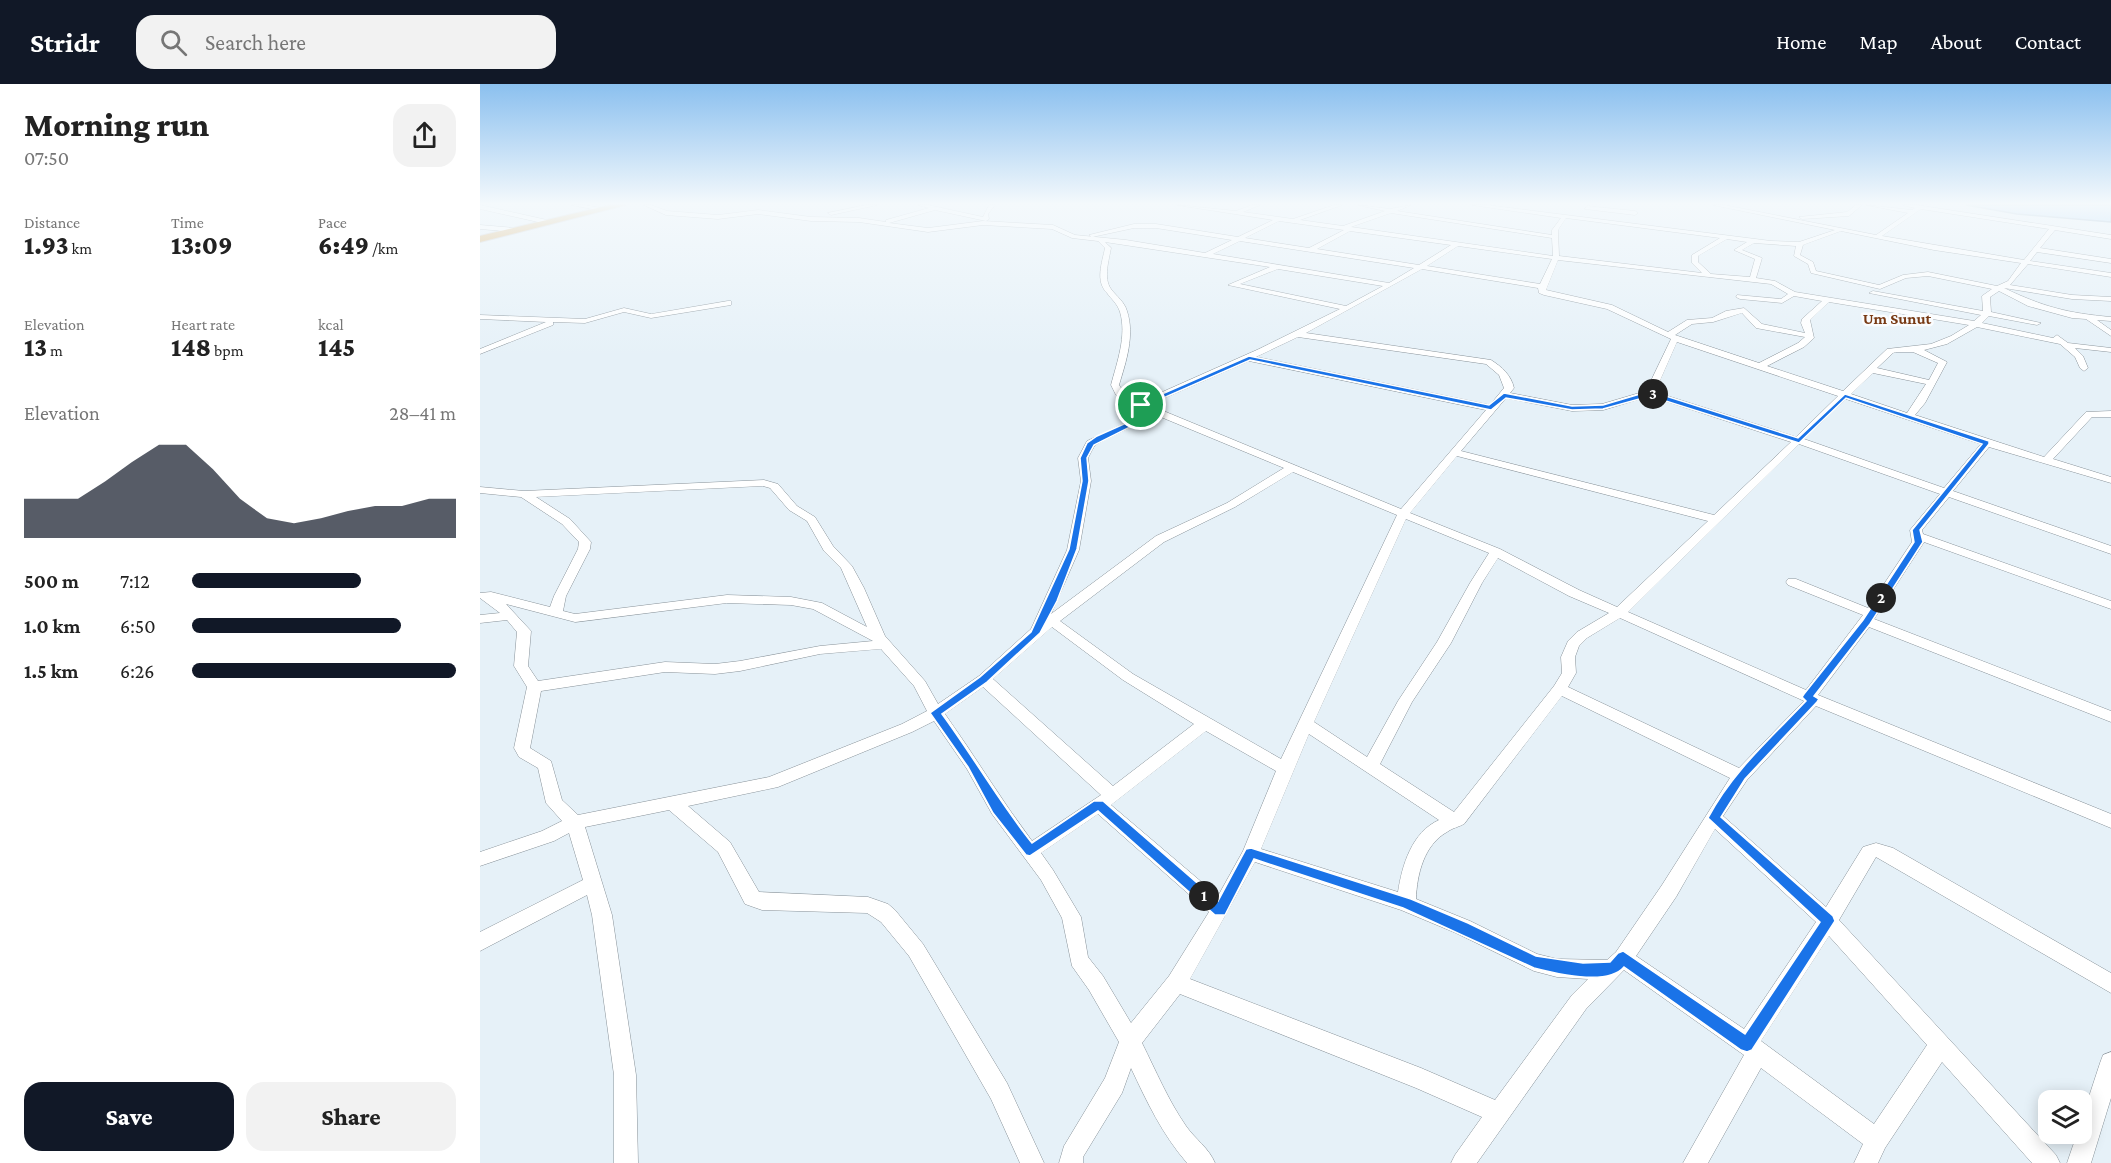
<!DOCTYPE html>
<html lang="en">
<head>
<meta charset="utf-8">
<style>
	:root { --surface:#fff; --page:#f2f2f2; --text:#222; --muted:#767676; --accent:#111827 }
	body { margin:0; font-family:"Crimson Pro",serif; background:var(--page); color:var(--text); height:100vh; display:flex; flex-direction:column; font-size:22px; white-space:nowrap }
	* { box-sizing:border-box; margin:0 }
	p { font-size:20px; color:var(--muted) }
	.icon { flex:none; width:33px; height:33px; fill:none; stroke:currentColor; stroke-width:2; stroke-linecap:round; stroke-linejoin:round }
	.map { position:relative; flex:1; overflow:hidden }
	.drawer { display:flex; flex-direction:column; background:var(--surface); width:480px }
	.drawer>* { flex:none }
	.tools { position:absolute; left:1558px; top:1006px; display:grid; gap:12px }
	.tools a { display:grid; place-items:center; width:54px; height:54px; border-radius:12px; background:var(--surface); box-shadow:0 3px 15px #0003; font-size:30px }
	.pin { position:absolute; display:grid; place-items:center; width:51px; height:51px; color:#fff; margin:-26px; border:3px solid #fff; border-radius:50%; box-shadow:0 2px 6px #0007 }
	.km { position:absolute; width:30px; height:30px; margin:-15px; border-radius:50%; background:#222; color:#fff; font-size:16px; line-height:30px; text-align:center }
	.round { display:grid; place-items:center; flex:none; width:63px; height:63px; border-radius:18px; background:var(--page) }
	.head { display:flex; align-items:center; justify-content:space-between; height:102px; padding:0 24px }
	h1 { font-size:33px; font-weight:800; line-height:45px }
	.figures { display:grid; grid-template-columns:repeat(3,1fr); gap:9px; height:102px; padding:6px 24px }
	.figures div { display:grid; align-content:center }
	.figures b { font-size:26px; font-weight:800 }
	.figures small { font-size:16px; font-weight:400 }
	.figures p { font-size:16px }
	.chart { height:168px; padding:12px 24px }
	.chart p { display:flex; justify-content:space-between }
	.chart svg { width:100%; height:108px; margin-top:6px; fill:var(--accent); opacity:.7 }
	.primary-button { display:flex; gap:12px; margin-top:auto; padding:12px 24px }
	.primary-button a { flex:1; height:69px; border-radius:18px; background:var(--accent); color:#fff; font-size:24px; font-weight:800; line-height:69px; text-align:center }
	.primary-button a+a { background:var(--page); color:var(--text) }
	ul { padding:0 24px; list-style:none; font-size:20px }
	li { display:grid; grid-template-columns:96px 72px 1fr; align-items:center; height:45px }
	li i { height:15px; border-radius:8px; background:var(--accent) }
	header { display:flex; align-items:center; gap:36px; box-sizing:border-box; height:84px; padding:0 30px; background:var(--accent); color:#fff }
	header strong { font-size:28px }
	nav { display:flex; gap:33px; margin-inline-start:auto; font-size:21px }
	.search { width:420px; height:54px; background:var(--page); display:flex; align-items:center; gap:15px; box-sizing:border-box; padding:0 21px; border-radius:18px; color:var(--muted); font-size:22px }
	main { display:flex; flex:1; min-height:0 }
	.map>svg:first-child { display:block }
</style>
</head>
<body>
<header>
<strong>Stridr</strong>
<div class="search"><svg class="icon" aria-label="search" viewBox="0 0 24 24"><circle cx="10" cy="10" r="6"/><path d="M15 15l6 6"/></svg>Search here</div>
<nav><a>Home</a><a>Map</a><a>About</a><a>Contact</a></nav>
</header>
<main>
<section class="drawer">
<div class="head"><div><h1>Morning run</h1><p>07:50</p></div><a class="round"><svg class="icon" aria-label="share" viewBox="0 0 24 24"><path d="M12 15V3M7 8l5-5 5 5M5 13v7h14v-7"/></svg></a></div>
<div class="figures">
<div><p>Distance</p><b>1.93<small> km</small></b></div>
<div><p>Time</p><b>13:09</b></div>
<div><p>Pace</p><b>6:49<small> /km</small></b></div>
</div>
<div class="figures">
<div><p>Elevation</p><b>13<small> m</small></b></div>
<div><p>Heart rate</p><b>148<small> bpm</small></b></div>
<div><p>kcal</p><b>145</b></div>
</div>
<div class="chart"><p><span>Elevation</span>28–41 m</p>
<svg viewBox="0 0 160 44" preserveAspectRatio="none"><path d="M0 44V28L10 28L20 28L30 21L40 13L50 6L60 6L70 16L80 28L90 36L100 38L110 36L120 33L130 31L140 31L150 28L160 28V44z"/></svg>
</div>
<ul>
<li><b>500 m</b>7:12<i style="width:64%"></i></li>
<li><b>1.0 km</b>6:50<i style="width:79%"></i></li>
<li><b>1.5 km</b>6:26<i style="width:100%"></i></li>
</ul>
<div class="primary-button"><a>Save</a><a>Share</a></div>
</section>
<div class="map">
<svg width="1631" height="1079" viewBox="0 0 1631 1079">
	<rect width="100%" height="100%" fill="#e6f1f8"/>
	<!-- water -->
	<path fill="#a1d1f9" stroke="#779ab7" stroke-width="1.5" d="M1486 121H1631V138L1537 130Z"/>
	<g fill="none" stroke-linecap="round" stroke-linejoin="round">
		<defs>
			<g id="minor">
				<path d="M0 121 67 136 70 138 67 140 0 125Z"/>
				<path d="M92 121H105L125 125 122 127Z"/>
				<path d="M164 121H171L187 127 238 131 278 126 331 133 379 134 406 138V136L449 124 438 121H448L503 133 509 121H515L508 130 509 135 506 137 455 126 409 139 448 144 503 137 573 141 595 151 646 156 725 169 752 156 676 144H654L612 153 609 151 654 140H676L758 153 793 136 697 121 756 127 772 121H780L763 128 813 135 854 121H862L820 136 863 142 905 127 878 121 910 125 931 121 917 127 1072 151V146L1081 134 992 121H1007L1291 157 1319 158 1355 146 1233 121H1244L1396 151 1428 129 1386 121 1432 126 1435 124 1423 121H1436L1631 151V155L1575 146 1560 164 1631 175V179L1557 168 1550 177 1631 189V193L1548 180 1530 201 1592 211 1631 213V217L1592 215 1524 204C1564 223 1587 229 1631 233V237L1617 236 1631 246V252L1606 235 1592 234 1548 222 1519 207 1510 213 1511 228 1561 239 1557 241 1509 232 1502 239 1573 254 1577 251 1588 259 1631 264V268L1595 264 1603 272 1608 284 1604 287 1600 284 1595 273 1580 260 1497 243 1467 260 1444 266 1467 278 1445 319 1435 331 1564 373 1606 328 1631 327V333H1612L1573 375 1631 393V399L1509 363 1473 407 1631 462V470L1469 413 1442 446 1443 450 1631 517V525L1444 458 1394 535 1631 627V638L1389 543 1338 611 1631 730V744L1336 622 1267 696 1243 732 1346 823 1383 763 1396 759 1413 764 1631 889V909L1396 773 1359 836 1576 1071 1580 1079H1552L1462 978 1405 1064 1398 1079H1374L1383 1060 1281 984 1228 1079H1203L1264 971 1144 886 1106 925 997 1079H971L975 1071 1002 1033 936 1004 700 910 662 959C676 987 688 1016 706 1042 715 1055 729 1064 735 1079H707C682 1050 667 1018 651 984L642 1009 603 1073V1079H579L584 1062 625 994 639 958 609 906 592 882 582 834 561 796 512 730 487 685 454 637 432 648 298 703 208 722 250 758 279 808 388 813 408 820 415 826 443 860 527 999 564 1079H540L511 1015 429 872 401 838 387 829 282 826 265 820 238 768 189 726 105 743 132 831 156 991 158 1079H134V991L112 831 107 811 0 867V848L103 796 89 749 74 757 0 782V768L62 747 82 737 66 719 58 684 39 673 34 664 47 603 34 582 37 548 27 536 0 539V531L20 529 0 514V509L11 508 70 523 74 512 98 465 99 458 82 440 41 413 0 409V403L44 407 284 396 298 400 317 422 335 433 353 462 372 482 384 504 405 552 445 597 458 620 499 592 551 545 587 466 601 397 598 374 607 357 669 328 636 311 631 301C637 278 647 252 640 228 637 219 632 216 627 209 615 197 622 179 625 164L618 157 592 154 572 145 503 141 448 148 379 138 331 137 278 130 238 135 186 131ZM1441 125 1569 145 1544 176 1402 152ZM911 129 1072 154 1073 172 871 143ZM1086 134 1240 154 1212 171V179L1222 189 1079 172 1078 146ZM799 137 864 146 829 164 765 154ZM870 147 971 161 939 181 837 165ZM1361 147 1454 166 1541 179 1528 197 1517 202 1448 188 1423 191 1399 201 1336 187 1333 178 1320 171 1323 161ZM1247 155 1267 158 1254 166 1275 175 1270 193 1231 190 1218 178V172ZM760 157 934 184 909 199 733 170ZM625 158 790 183 748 201 860 225 779 265 662 317 643 307 639 301C646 278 655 251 647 227 644 217 637 213 631 205 623 194 629 176 631 164ZM1274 159 1316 162 1314 172 1328 180 1331 189 1400 205 1426 194 1448 192 1512 205 1502 212 1503 227 1393 207 1389 209 1501 231 1494 237 1315 208 1295 197 1276 194 1282 174 1262 166ZM978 162 1072 175 1060 200 947 182ZM1078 176 1291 200 1308 210 1301 215 1257 211 1256 213 1260 215 1302 219 1314 212 1342 217 1322 235 1321 239 1325 249 1282 240 1264 224 1246 227 1232 234 1207 236 1188 248 1132 221 1066 206ZM798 185 903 202 866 222 760 200ZM942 185 1058 204 1059 209 1064 211 1127 225 1191 255 1166 307 1122 320 1092 321 1030 309 1034 304C1031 291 1022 283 1011 276L826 249ZM1349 218 1489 241 1471 252 1451 260 1407 265 1363 307 1287 282 1324 263 1334 254 1330 236ZM1262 229 1276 244 1325 253 1318 259 1279 279 1195 251 1212 240 1233 238ZM818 253 1006 280 1019 291 1024 304 1010 321 776 273ZM1197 258 1358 312 1316 353 1175 308ZM1416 268H1433L1458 279 1449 296 1397 284 1413 269ZM769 277 1006 326 921 425 669 321ZM1393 289 1446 300 1427 329 1371 310ZM1170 312 1311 358 1234 431 981 367 1026 314 1092 327 1123 326ZM1366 315 1501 360 1464 404 1324 355ZM676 331 804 384 747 419 676 452 571 530 599 466 611 397 608 374 612 366 615 361 624 356ZM1319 360 1460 410 1430 446 1432 458 1388 524 1316 495H1308L1306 498 1308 501 1383 531 1326 606 1148 528ZM977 372 1228 437 1137 523 1099 506 1020 465 930 429ZM813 388 917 431 801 675 653 590 580 537 684 458 755 423ZM283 402 290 404 309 426 327 437 344 467 361 484 387 543 342 519 311 513 247 511 95 530 83 527 86 512 110 465 111 458 90 435 56 413ZM926 435 1009 469 990 499 957 558 918 617 887 673 834 638ZM1018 474 1089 512 1129 529 1097 548 1088 557 1081 573 1082 589 1074 602 974 728 900 680 932 618 971 559 1002 499ZM247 519 311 521 333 525 393 557 340 562 260 577 235 580 185 578 58 597 48 582 51 547 26 520 95 538ZM1140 534 1322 616 1324 617 1259 684 1088 603 1096 589 1095 573 1099 562 1107 554ZM572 543 643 596 714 640 633 702 513 595ZM401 565 434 602 447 627 422 640 289 693 98 731 82 716 71 677 50 664 61 607 185 588 235 590 260 587 340 570ZM503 603 621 711 552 757C521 716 495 672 465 630ZM1082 612 1250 694 1182 801 1136 868 1127 876 1077 875 1057 870 990 837 936 815C937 790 944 761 967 748 972 744 979 743 984 740ZM726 647 796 687 763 767 738 812 631 721ZM829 650 959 736C932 748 922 781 918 808L781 765ZM618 730 729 828 689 892 651 939 623 892 608 873 601 833 573 786 561 769ZM1235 745 1336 838 1264 945 1156 872 1196 813ZM775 778 921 826 976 849 1054 887 1077 893 1108 895 1092 911 1015 1016 941 984 710 895ZM1349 852 1447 961 1394 1040 1281 957Z"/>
				<path d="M386 121H397L351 131 348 129Z"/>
				<path d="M1376 121H1382L1369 132 1322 135 1319 133 1367 128Z"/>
				<path d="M1107 122 1155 127 1158 129 1155 131 1105 125Z"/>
				<path d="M0 141 35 144 38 146 35 148 0 145Z"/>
				<path d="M248 217H251V221L171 234 144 228 105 239 73 238V241L0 270V265L66 238 0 235V231L105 235 144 224 171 230Z"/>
				<path d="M1631 968V1014L1611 1079H1587L1597 1050H1602V1034L1620 979 1623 971Z"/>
			</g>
			<path id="trunk" d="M130 121H146L0 158V152Z"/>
		</defs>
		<!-- minor casing -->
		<use href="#minor" stroke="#889299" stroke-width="1"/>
		<!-- trunk casing -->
		<use href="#trunk" stroke="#cccccd" stroke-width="2"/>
		<!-- minor -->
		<use href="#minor" fill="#fff" fill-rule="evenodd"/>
		<!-- trunk -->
		<use href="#trunk" fill="#d6a85c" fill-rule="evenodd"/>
	</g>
	<!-- sky -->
	<linearGradient id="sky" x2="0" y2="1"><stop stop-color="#8bc0ef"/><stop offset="0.44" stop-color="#f4f9fc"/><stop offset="1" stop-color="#f4f9fc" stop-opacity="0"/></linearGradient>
	<rect width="1631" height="272" fill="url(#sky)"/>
	<!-- route -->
	<path fill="#1a73e8" stroke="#fff" stroke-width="1.5" fill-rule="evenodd" d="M769 272 1009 321 1024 309 1092 322 1123 321 1170 307 1318 354 1365 310 1509 357V360L1440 446 1443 458 1390 540 1334 612 1339 615 1337 618 1265 695 1241 733 1353 832 1355 837 1272 966 1267 968 1261 966 1144 883C1128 902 1077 890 1054 884L923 824 774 775 745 831H735L618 727 550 772 546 771 513 729 488 683 450 629 500 593 551 548 589 465 602 397 600 374 607 359 617 352 671 328 659 323V320ZM770 276 1011 326 1026 314 1092 326 1123 325 1170 312 1319 359 1366 314 1502 360 1432 446 1434 458 1383 536 1324 610 1322 613 1326 617C1291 654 1252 688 1228 734L1340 838 1265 950 1143 867 1138 869 1130 878 1103 879 1056 872 988 839 931 815 771 764 766 765 738 817 623 717H614L552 759C519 718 493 672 462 630L507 598 560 549 577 517 597 465 609 397 607 374 614 361 680 328 667 321Z"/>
	<g text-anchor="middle" stroke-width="5" stroke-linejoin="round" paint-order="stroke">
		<!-- far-quarter labels -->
		<g font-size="16" font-weight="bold" fill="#783a14" stroke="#fafcfe">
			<text x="1417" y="240">Um Sunut</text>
		</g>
	</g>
</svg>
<div class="tools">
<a><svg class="icon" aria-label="layers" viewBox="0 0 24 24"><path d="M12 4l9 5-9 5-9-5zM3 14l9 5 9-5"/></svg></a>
</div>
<div class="pin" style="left:661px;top:321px;background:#1e9e55"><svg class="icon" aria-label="arrive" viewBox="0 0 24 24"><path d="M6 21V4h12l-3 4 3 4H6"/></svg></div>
<b class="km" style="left:724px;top:812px">1</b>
<b class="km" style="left:1401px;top:514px">2</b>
<b class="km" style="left:1173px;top:310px">3</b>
</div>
</main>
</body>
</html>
